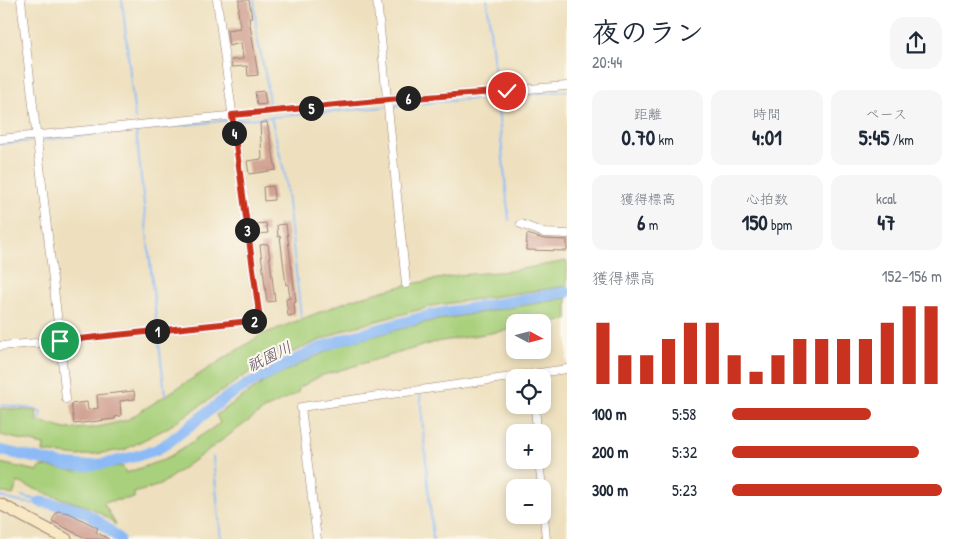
<!DOCTYPE html>
<html lang="ja">
<head>
<meta charset="utf-8">
<style>
	:root { --surface:#fff; --page:#f6f6f7; --text:#1f2937; --muted:#747a83; --accent:#c8321e }
	body { margin:0; font-family:"Patrick Hand","Klee One",sans-serif; background:var(--page); color:var(--text); height:100vh; display:flex; flex-direction:column; font-size:19px; white-space:nowrap }
	* { box-sizing:border-box; margin:0 }
	p { font-size:16px; color:var(--muted) }
	.icon { flex:none; width:28px; height:28px; fill:none; stroke:currentColor; stroke-width:2; stroke-linecap:round; stroke-linejoin:round }
	.map { position:relative; flex:1; overflow:hidden }
	.details { display:flex; flex-direction:column; background:var(--surface); width:400px }
	.details>* { flex:none }
	.needle { width:32px; rotate:97deg }
	.controls { position:absolute; left:506px; top:314px; display:grid; gap:10px }
	.controls a { display:grid; place-items:center; width:45px; height:45px; border-radius:10px; background:var(--surface); box-shadow:0 2px 8px #0003; font-size:25px }
	.pin { position:absolute; display:grid; place-items:center; width:42px; height:42px; color:#fff; margin:-21px; border:2px solid #fff; border-radius:50%; box-shadow:0 1px 5px #0007 }
	.km { position:absolute; width:25px; height:25px; margin:-12px; border-radius:50%; background:#222; color:#fff; font-size:14px; line-height:25px; text-align:center }
	.round { display:grid; place-items:center; flex:none; width:52px; height:52px; border-radius:15px; background:var(--page) }
	.overview { display:flex; align-items:center; justify-content:space-between; height:85px; padding:0 25px }
	h1 { font-size:28px; font-weight:800; line-height:38px }
	.figures { display:grid; grid-template-columns:repeat(3,1fr); gap:8px; height:85px; padding:5px 25px }
	.figures div { display:grid; align-content:center; border-radius:12px; background:var(--page); text-align:center }
	.figures b { font-size:21px; font-weight:800 }
	.figures small { font-size:14px; font-weight:400 }
	.figures p { font-size:14px }
	.chart { height:140px; padding:10px 25px }
	.chart p { display:flex; justify-content:space-between }
	.chart svg { width:100%; height:90px; margin-top:5px; stroke:var(--accent); stroke-width:6 }
	ul { padding:0 25px; list-style:none; font-size:16px }
	li { display:grid; grid-template-columns:80px 60px 1fr; align-items:center; height:38px }
	li i { height:12px; border-radius:6px; background:var(--accent) }
	main { display:flex; flex:1; min-height:0 }
	.map>svg:first-child { display:block }
</style>
</head>
<body>
<main>
<div class="map">
<svg width="567" height="539" viewBox="0 0 567 539">
	<rect width="100%" height="100%" fill="#fbf7ec"/>
	<filter id="ink" filterUnits="userSpaceOnUse"><feTurbulence type="fractalNoise" baseFrequency=".02" numOctaves="2"/><feDisplacementMap in="SourceGraphic" scale="10" xChannelSelector="R" yChannelSelector="G"/><feConvolveMatrix kernelMatrix="1 2 1 2 8 2 1 2 1" color-interpolation-filters="sRGB"/></filter>
	<filter id="wash" filterUnits="userSpaceOnUse"><feTurbulence type="fractalNoise" baseFrequency=".0096" numOctaves="4" result="noise"/><feDisplacementMap in="SourceGraphic" scale="20" xChannelSelector="R" yChannelSelector="G"/><feGaussianBlur stdDeviation="1.12" result="paint"/><feColorMatrix in="noise" values="0 0 0 0 0 0 0 0 0 0 0 0 0 0 0 0 0 1.4 0 .05"/><feComposite in="paint" operator="in"/></filter>
	<g filter="url(#wash)">
		<rect width="100%" height="100%" fill="#eee0be"/>
		<!-- green -->
		<g fill="#a9d07b" stroke="#7a7853">
			<path d="M567 261V286L437 305 346 329 256 368 167 428 124 450 79 456 43 452 44 445 0 435V408L37 411 36 420 65 429 94 428 127 420 261 335 353 299 402 286 458 275 510 271Z"/>
			<path d="M567 298V320L543 324 542 322H515V329L436 342 320 376 299 388 298 393 265 409 160 485 134 493V498L103 502 116 525C95 507 88 507 63 499 48 495 33 488 18 482L13 495 0 492V463L38 471 41 466 76 471 122 466 126 473 166 459 220 423 216 415 267 380 340 345 431 321Z"/>
		</g>
		<g fill="none" stroke-linecap="round" stroke-linejoin="round">
			<!-- stream -->
			<g stroke="#8bbaf6" stroke-width="2">
				<path d="M122 0 135 119"/>
				<path d="M254 0 257 37 267 83 269 107"/>
				<path d="M487 0 496 85"/>
				<path d="M497 98 509 220"/>
				<path d="M390 106 567 91"/>
				<path d="M271 117 285 176 301 317"/>
				<path d="M236 120 385 107"/>
				<path d="M136 130 157 327"/>
				<path d="M39 140 231 120"/>
				<path d="M0 144 34 141"/>
				<path d="M158 335 165 394"/>
				<path d="M420 395 433 539"/>
				<path d="M0 405 37 409 41 413 40 419"/>
				<path d="M213 457 221 539"/>
				<path d="M0 496C8 500 33 506 40 502"/>
				<path d="M21 496 37 500 40 502"/>
			</g>
			<!-- river -->
			<g stroke="#8bbaf6" stroke-width="11">
				<path d="M0 450 62 464 85 466 108 463 133 457 156 450 169 442 228 396 255 380 315 350 343 339 430 315 567 292"/>
				<path d="M40 502C79 507 91 512 119 539"/>
			</g>
		</g>
		<g id="blocks">
			<!-- building -->
			<g fill="#cc9888">
				<path d="M239 0H249L252 18H249L258 75 248 76 247 66 232 67 231 60 243 59 241 43 229 46 227 30 240 28 238 10H239Z"/>
				<path d="M264 91 266 104 257 105 255 92Z"/>
				<path d="M267 122 276 170 249 174 247 161 262 159 260 123Z"/>
				<path d="M273 186 274 200 264 201 263 187Z"/>
				<path d="M266 223 268 233 259 234 257 224Z"/>
				<path d="M286 224 296 302 294 303 295 315 288 316 286 299 290 298 288 284 286 285 280 236 278 237 277 225Z"/>
				<path d="M527 234 544 239 567 240V251L526 250Z"/>
				<path d="M268 244 275 301 267 302 260 245Z"/>
				<path d="M134 391 135 399 120 401 121 416 115 417V419L74 424 71 404 87 402 88 410 98 408 97 395Z"/>
				<path d="M57 511 69 513 98 528 96 532 109 539H87L52 521Z"/>
			</g>
		</g>
	</g>
	<g filter="url(#ink)">
		<use href="#blocks" fill-opacity="0" stroke="#9c8074" stroke-width="1"/>
		<g fill="none" stroke-linecap="round" stroke-linejoin="round">
			<defs>
				<g id="minor">
					<path d="M377 0 406 284"/>
					<path d="M0 139 387 100 567 86"/>
					<path d="M521 224 544 233 567 234"/>
					<path d="M0 346 60 341 21 0"/>
					<path d="M66 399 60 341 260 320 217 0"/>
					<path d="M535 405 537 432"/>
					<path d="M539 460 542 488"/>
					<path d="M542 496 546 539"/>
					<path d="M317 539 301 407 567 369"/>
				</g>
				<path id="secondary" d="M0 504 66 539"/>
			</defs>
			<!-- minor casing -->
			<use href="#minor" stroke="#9c8074" stroke-width="9"/>
			<!-- secondary casing -->
			<use href="#secondary" stroke="#9c8074" stroke-width="13"/>
			<!-- minor -->
			<use href="#minor" stroke="#fff" stroke-width="8"/>
			<!-- secondary -->
			<use href="#secondary" stroke="#f8e8c3" stroke-width="11"/>
		</g>
	</g>
	<g fill="none" stroke-linecap="round" stroke-linejoin="round" filter="url(#ink)">
		<defs>
			<path id="route" d="M60 341 260 320 232 115 388 100 507 91"/>
		</defs>
		<!-- route casing -->
		<use href="#route" stroke="#fff" stroke-width="10"/>
		<!-- route -->
		<use href="#route" stroke="#c8321e" stroke-width="6"/>
	</g>
	<g text-anchor="middle" stroke-width="4.5" stroke-linejoin="round" paint-order="stroke">
		<!-- water labels -->
		<g font-size="16" font-style="italic" fill="#5e4e68" stroke="#fbf7ec">
			<text transform="translate(269 356) rotate(-26)" y="6">祇園川</text>
		</g>
	</g>
</svg>
<div class="controls">
<a><svg class="needle" viewBox="-14 -14 28 28"><path d="M0-13l5 13h-10z" fill="#e53935"/><path d="M0 13l5-13h-10z" fill="#747a83"/></svg></a>
<a><svg class="icon" aria-label="locate" viewBox="0 0 24 24"><circle cx="12" cy="12" r="6"/><path d="M12 2v4M12 18v4M2 12h4M18 12h4"/></svg></a>
<a>+</a>
<a>−</a>
</div>
<div class="pin" style="left:60px;top:341px;background:#1e9e55"><svg class="icon" aria-label="arrive" viewBox="0 0 24 24"><path d="M6 21V4h12l-3 4 3 4H6"/></svg></div>
<div class="pin" style="left:507px;top:91px;background:#d93025"><svg class="icon" aria-label="check" viewBox="0 0 24 24"><path d="M5 12l5 5 9-10"/></svg></div>
<b class="km" style="left:157px;top:331px">1</b>
<b class="km" style="left:254px;top:321px">2</b>
<b class="km" style="left:247px;top:230px">3</b>
<b class="km" style="left:234px;top:133px">4</b>
<b class="km" style="left:311px;top:108px">5</b>
<b class="km" style="left:408px;top:98px">6</b>
</div>
<section class="details">
<div class="overview"><div><h1>夜のラン</h1><p>20:44</p></div><a class="round"><svg class="icon" aria-label="share" viewBox="0 0 24 24"><path d="M12 15V3M7 8l5-5 5 5M5 13v7h14v-7"/></svg></a></div>
<div class="figures">
<div><p>距離</p><b>0.70<small> km</small></b></div>
<div><p>時間</p><b>4:01</b></div>
<div><p>ペース</p><b>5:45<small> /km</small></b></div>
</div>
<div class="figures">
<div><p>獲得標高</p><b>6<small> m</small></b></div>
<div><p>心拍数</p><b>150<small> bpm</small></b></div>
<div><p>kcal</p><b>47</b></div>
</div>
<div class="chart"><p><span>獲得標高</span>152–156 m</p>
<svg viewBox="0 0 160 44" preserveAspectRatio="none"><path d="M5 44V14M15 44V30M25 44V30M35 44V22M45 44V14M55 44V14M65 44V30M75 44V38M85 44V30M95 44V22M105 44V22M115 44V22M125 44V22M135 44V14M145 44V6M155 44V6"/></svg>
</div>
<ul>
<li><b>100 m</b>5:58<i style="width:66%"></i></li>
<li><b>200 m</b>5:32<i style="width:89%"></i></li>
<li><b>300 m</b>5:23<i style="width:100%"></i></li>
</ul>
</section>
</main>
</body>
</html>
